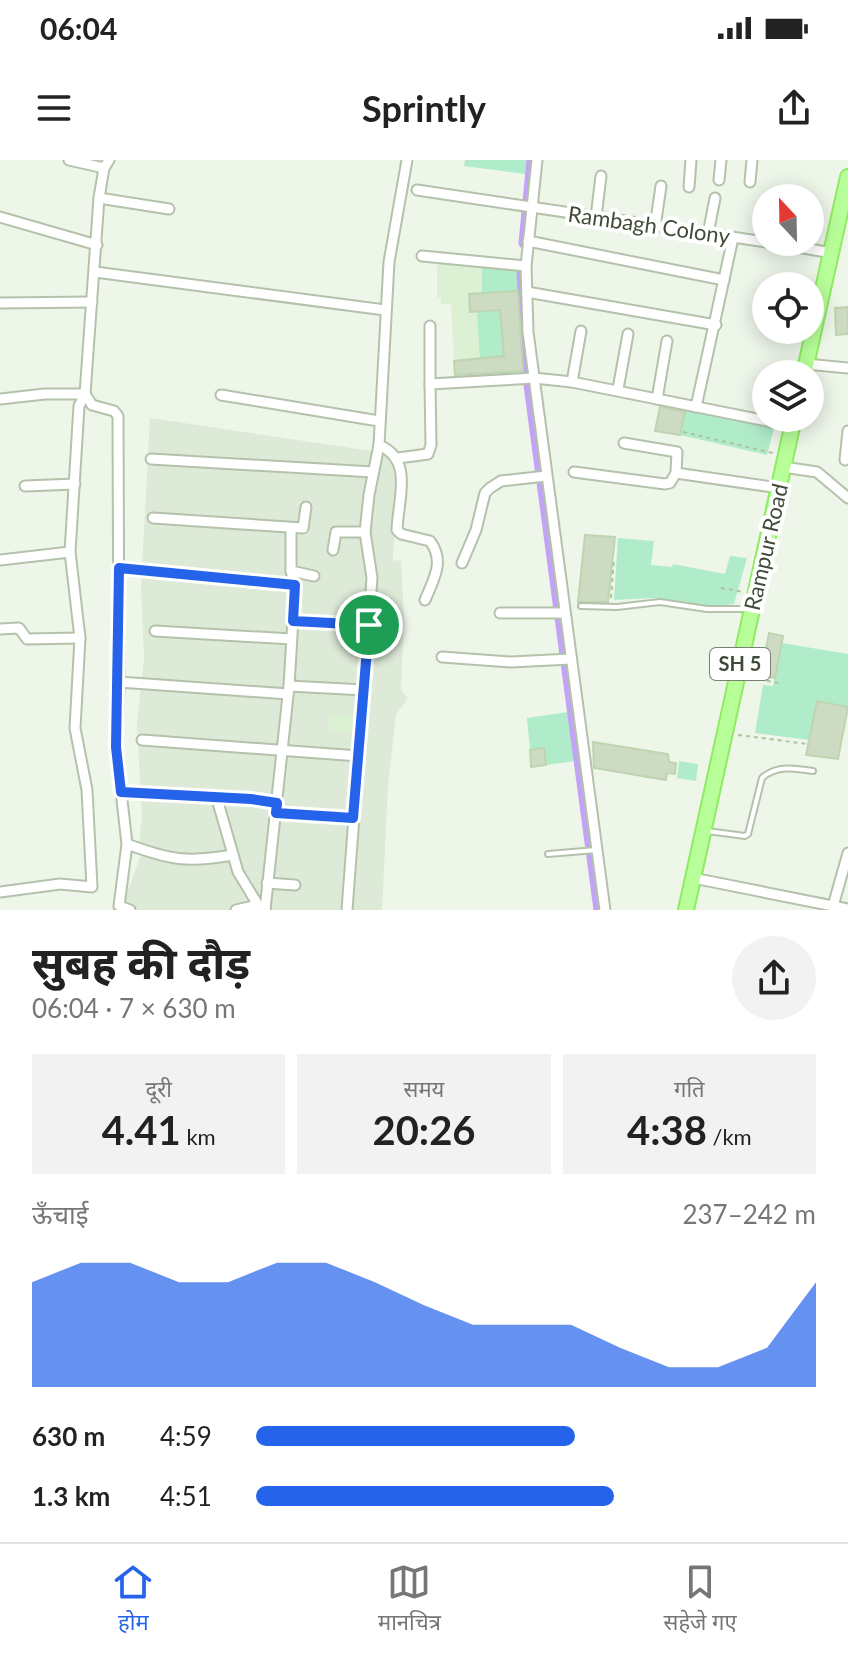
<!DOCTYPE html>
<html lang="hi">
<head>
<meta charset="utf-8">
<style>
	:root { --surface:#fff; --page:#f2f2f2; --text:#222; --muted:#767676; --line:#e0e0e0; --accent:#2563eb }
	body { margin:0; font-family:Lato,"Noto Sans Devanagari",sans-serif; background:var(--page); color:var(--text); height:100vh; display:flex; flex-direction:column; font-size:30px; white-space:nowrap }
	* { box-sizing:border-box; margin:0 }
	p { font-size:26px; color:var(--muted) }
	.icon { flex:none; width:44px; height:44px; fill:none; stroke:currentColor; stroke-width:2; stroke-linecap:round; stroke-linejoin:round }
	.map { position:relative; height:750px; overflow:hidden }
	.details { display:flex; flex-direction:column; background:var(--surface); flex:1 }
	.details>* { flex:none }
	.needle { width:52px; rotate:338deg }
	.buttons { position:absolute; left:752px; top:24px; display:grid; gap:16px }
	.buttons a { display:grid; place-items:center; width:72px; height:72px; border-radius:50%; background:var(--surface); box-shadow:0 4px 20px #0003; font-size:40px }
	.pin { position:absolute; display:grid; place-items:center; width:68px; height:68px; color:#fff; margin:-34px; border:4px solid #fff; border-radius:50%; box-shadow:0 2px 8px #0007 }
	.round { display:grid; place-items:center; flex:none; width:84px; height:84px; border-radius:42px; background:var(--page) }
	.headline { display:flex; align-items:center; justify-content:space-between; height:136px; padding:0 32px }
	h1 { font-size:44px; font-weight:700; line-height:60px }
	.figures { display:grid; grid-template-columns:repeat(3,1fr); gap:12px; height:136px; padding:8px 32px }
	.figures div { display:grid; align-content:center; border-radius:0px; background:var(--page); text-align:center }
	.figures b { font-size:40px; font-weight:700 }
	.figures small { font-size:22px; font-weight:400 }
	.figures p { font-size:22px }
	.chart { height:224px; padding:16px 32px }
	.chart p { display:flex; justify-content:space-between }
	.chart svg { width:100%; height:144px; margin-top:8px; fill:var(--accent); opacity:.7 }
	ul { padding:0 32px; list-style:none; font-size:26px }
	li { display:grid; grid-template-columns:128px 96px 1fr; align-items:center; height:60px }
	li i { height:20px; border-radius:10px; background:var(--accent) }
	.status { display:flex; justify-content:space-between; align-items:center; height:56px; padding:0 40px; background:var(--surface); direction:ltr }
	.status svg { height:22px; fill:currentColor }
	header { display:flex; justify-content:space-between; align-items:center; height:104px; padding:0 32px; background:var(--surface); font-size:36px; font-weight:700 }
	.menu { display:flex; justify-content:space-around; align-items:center; height:112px; border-top:2px solid var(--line); background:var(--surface); font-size:22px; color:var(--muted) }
	.menu a { display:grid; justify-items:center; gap:4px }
	.menu .selected { color:var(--accent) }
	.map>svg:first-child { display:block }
</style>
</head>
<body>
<div class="status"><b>06:04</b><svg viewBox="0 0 49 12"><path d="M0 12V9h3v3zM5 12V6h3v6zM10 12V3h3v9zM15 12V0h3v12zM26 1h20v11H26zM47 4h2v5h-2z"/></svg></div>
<header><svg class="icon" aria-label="menu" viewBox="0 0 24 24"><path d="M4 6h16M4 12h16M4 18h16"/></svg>Sprintly<svg class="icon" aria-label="share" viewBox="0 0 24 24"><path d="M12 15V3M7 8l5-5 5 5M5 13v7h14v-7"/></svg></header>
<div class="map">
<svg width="848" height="750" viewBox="0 0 848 750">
	<rect width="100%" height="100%" fill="#eef6ea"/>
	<!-- residential -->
	<path fill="#deead8" d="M150 258 392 294 397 305 393 400 401 401 404 459 401 530 408 538 396 555 388 626 382 750H121L141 695 139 683 142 657 137 565 144 498 141 427Z"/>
	<!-- education -->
	<g fill="#dcf0d3">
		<path d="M437 102 518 110 524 215 455 219 451 144H441V138L437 137Z"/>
		<path d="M329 554 358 555 356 573 328 571Z"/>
	</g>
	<!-- green -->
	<g fill="#b0ecca">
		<path d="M465 0H527L525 14 464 6Z"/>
		<path d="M482 106 518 110V131L482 133Z"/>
		<path d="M500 150 504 196 480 199 477 151Z"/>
		<path d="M686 247 720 258 774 268 767 295 680 275Z"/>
		<path d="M618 378 654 381 651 405 672 407 673 404 725 414 730 396 747 398 734 444 709 447 653 438 614 440Z"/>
		<path d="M782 483 848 494V547L817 541 809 580 755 573 763 525 773 526Z"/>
		<path d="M568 552 575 601 546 605 544 588 530 590 527 558Z"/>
		<path d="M679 601 698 604 696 621 677 618Z"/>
	</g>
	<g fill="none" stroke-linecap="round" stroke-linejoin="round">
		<!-- canal -->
		<g stroke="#c3a3f6" stroke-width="11">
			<path d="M524 83 532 0"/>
			<path d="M522 112 527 210 599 750"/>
		</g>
	</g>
	<!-- building -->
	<g fill="#ccdbc1" stroke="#bfd4b1" stroke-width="2">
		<path d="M518 131 523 211 455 215 454 201 504 196 500 150 470 152 469 134Z"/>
		<path d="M848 147V174L836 175 835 148Z"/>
		<path d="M660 247 685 252 680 275 655 271Z"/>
		<path d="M585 375 615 377 608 442H578Z"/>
		<path d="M769 473 783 476 775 518 761 515Z"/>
		<path d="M817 541 848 547 838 599 806 595Z"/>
		<path d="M593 582 668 594 669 602 676 603 675 614 667 613 666 620 594 608Z"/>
		<path d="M544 588 546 605 531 607 530 590Z"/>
	</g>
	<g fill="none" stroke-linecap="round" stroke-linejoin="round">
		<defs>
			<g id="service">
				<path d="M121 408 144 409"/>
				<path d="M581 446 617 447 660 442 707 449H750"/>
				<path d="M707 671 745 676 748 674 762 618C776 605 795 608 813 611"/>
				<path d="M548 694 596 690"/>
			</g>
			<g id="minor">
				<path d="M69 0 104 8"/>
				<path d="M537 0 526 106 528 172 605 750"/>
				<path d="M719 20 721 0"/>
				<path d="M750 22 752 0"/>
				<path d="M689 27 691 0"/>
				<path d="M417 30 766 82"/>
				<path d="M99 38 169 49"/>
				<path d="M0 57 97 85"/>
				<path d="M596 57 601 16"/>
				<path d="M655 67 661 26"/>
				<path d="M708 74 715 38"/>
				<path d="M528 81 724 120"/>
				<path d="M768 82 832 93"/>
				<path d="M422 96 526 106"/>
				<path d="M95 112 385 150"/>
				<path d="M527 132 716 165"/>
				<path d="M0 143 92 142"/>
				<path d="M806 204 848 208"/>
				<path d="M572 222 581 171"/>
				<path d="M430 224V166"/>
				<path d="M618 229 628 174"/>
				<path d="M85 234 92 245 114 251 118 256 119 528 116 587 127 684 119 746 130 750"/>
				<path d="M221 235 379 261"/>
				<path d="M0 239 45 234H85"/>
				<path d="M657 239 667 181"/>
				<path d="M696 247 733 78"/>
				<path d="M624 283 677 292 676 313"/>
				<path d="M379 285C414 300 398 339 397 370L401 374 430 381C445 401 434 419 425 440"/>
				<path d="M398 298 428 294 431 285 430 224 534 218 572 222 792 266"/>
				<path d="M151 299 373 312"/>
				<path d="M845 300 848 271"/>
				<path d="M783 307 817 312 848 338"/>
				<path d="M574 312 665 324 670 323 676 313 779 328"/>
				<path d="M25 326 75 324"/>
				<path d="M153 358 303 368 306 347"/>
				<path d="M333 390 336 372H365"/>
				<path d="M0 400 70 392"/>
				<path d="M462 403 476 370 485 333 490 328 501 321 546 316"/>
				<path d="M146 411 295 425"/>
				<path d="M291 411 314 416"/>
				<path d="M500 453H565"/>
				<path d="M293 461 369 465"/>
				<path d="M0 469 19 468 27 479 80 478"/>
				<path d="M155 471 291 479"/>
				<path d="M442 497 511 502 571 499"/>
				<path d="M119 522 288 534"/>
				<path d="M289 526 364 530"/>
				<path d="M142 580 359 596"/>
				<path d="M121 632 251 639 277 643"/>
				<path d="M217 639 238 712 258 745 265 749"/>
				<path d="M276 653 353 658"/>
				<path d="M127 684C170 700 187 703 233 695"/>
				<path d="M693 718 848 749"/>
				<path d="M267 723 295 725"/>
				<path d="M0 732 60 724 92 727 87 630 75 568 80 478 70 392 79 246 85 234 99 38 104 8 109 0"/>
				<path d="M833 746 848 693"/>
				<path d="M236 750 258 745"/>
				<path d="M265 750 289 526 295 425 291 411V368"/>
				<path d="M347 750 372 418 365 372 369 335 379 285 389 102 407 0"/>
			</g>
			<g id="primary">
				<path d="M804 214 848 17"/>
				<path d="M686 750 794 258"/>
			</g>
		</defs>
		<!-- service casing -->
		<use href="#service" stroke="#b4c2ab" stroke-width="8"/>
		<!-- minor casing -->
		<use href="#minor" stroke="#b4c2ab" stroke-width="13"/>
		<!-- primary casing -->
		<use href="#primary" stroke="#8eec62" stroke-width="18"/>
		<!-- path -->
		<g stroke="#abc59c" stroke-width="2" stroke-dasharray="4 4" stroke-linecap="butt">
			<path d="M683 272 773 293"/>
			<path d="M721 428 744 432"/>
			<path d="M611 438 614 399"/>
			<path d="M751 518 779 523"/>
			<path d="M738 575 808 584"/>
		</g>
		<!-- service -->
		<use href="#service" stroke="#fff" stroke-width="4"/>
		<!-- minor -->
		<use href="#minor" stroke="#fff" stroke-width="9"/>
		<!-- primary -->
		<use href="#primary" stroke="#b8ff9a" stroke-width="14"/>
	</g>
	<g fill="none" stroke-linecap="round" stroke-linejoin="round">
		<defs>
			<path id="route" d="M119 408 295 425 293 461 369 465 353 658 276 653 277 643 251 639 121 632 116 587Z"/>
		</defs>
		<!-- route casing -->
		<use href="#route" stroke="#fff" stroke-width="16"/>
		<!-- route -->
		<use href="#route" stroke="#2563eb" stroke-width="10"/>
	</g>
	<g text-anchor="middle" stroke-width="8" stroke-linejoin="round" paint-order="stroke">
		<!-- shield labels -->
		<rect fill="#fff" stroke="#798173" stroke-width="2" x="710" y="488" width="60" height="32" rx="6"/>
		<g font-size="20" font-weight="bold" fill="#3f4b37">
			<text x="740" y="511">SH 5</text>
		</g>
		<!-- street labels -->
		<g font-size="22" fill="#3f4b37" stroke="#fff">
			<text transform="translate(649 65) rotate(8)" y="8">Rambagh Colony</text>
			<text transform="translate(766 387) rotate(-77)" y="8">Rampur Road</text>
		</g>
	</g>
</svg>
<div class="buttons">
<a><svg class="needle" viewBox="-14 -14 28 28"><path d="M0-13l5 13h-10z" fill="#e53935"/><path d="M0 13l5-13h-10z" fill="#767676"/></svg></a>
<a><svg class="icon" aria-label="locate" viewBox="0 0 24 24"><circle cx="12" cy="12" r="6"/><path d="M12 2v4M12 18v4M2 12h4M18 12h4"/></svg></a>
<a><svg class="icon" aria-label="layers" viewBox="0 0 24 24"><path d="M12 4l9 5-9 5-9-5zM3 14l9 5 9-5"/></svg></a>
</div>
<div class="pin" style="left:369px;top:465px;background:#1e9e55"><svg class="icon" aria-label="arrive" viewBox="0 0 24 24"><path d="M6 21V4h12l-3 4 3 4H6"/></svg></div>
</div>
<section class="details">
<div class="headline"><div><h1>सुबह की दौड़</h1><p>06:04 · 7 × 630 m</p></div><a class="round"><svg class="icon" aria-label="share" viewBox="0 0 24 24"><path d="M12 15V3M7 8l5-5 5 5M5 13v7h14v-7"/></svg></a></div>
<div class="figures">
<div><p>दूरी</p><b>4.41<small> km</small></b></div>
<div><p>समय</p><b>20:26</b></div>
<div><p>गति</p><b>4:38<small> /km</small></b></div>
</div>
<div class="chart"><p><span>ऊँचाई</span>237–242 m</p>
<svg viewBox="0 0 160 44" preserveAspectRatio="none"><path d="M0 44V12L10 6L20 6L30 12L40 12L50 6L60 6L70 12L80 19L90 25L100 25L110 25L120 32L130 38L140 38L150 32L160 12V44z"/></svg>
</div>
<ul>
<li><b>630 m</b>4:59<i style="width:57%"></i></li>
<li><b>1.3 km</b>4:51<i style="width:64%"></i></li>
</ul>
</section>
<nav class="menu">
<a class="selected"><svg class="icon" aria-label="home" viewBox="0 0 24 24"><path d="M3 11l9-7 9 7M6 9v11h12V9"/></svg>होम</a>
<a><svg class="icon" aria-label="map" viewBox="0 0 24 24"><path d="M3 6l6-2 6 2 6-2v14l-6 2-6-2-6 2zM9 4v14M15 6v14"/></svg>मानचित्र</a>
<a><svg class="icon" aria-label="saved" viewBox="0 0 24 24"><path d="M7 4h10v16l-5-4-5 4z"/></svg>सहेजे गए</a>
</nav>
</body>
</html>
